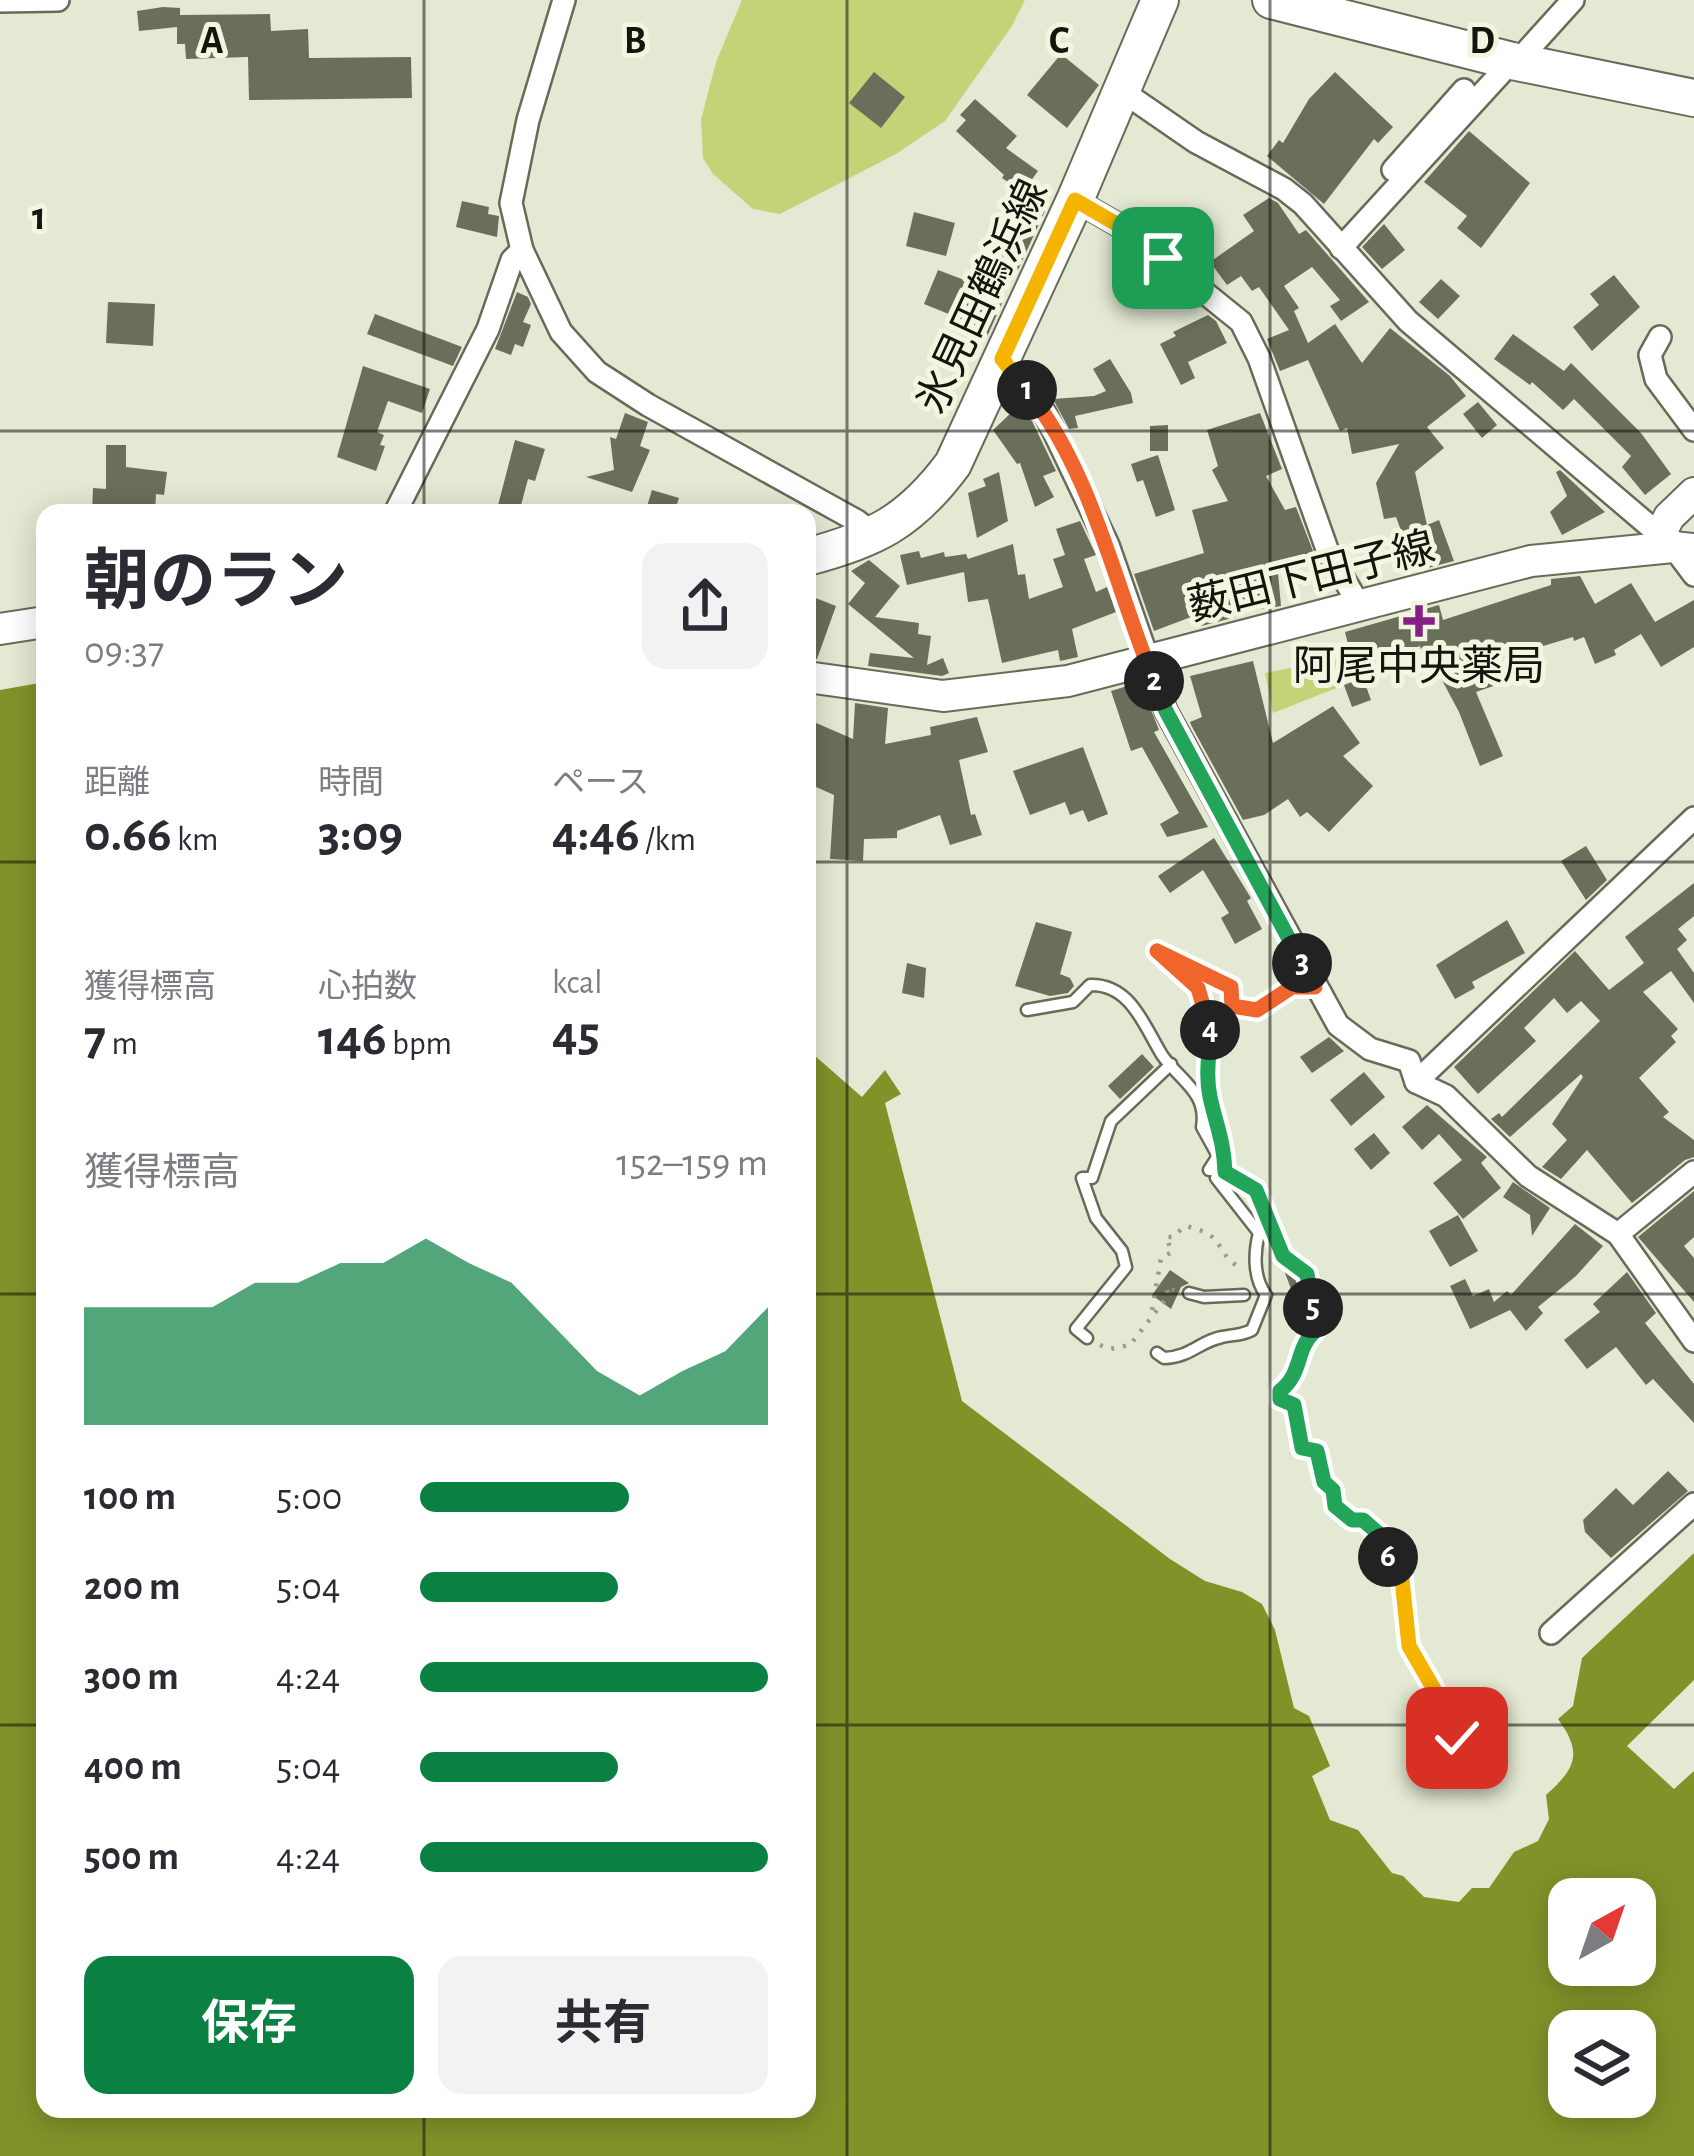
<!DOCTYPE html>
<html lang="ja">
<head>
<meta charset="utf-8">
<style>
	:root { --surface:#fff; --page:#f2f2f3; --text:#2b2b33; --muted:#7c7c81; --accent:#0b8043 }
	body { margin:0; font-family:"Alegreya Sans","Noto Sans JP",sans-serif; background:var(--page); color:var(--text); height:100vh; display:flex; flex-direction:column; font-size:45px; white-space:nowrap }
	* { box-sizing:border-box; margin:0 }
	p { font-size:39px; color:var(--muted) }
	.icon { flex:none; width:66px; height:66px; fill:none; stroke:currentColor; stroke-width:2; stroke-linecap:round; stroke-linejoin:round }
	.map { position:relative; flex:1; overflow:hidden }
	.panel { position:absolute; left:36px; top:504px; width:780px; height:1614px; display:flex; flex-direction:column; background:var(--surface); border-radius:24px; box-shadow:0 6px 30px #0003 }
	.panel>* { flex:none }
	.needle { width:78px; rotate:40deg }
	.tools { position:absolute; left:1548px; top:1878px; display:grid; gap:24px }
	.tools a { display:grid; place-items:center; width:108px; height:108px; border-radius:24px; background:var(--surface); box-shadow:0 6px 30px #0003; font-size:60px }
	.pin { position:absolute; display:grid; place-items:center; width:102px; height:102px; color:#fff; margin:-51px; border-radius:24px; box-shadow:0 6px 18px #0006 }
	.km { position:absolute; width:60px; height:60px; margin:-30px; border-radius:50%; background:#222; color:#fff; font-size:33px; line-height:60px; text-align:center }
	.round { display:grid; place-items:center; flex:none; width:126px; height:126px; border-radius:24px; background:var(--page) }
	.headline { display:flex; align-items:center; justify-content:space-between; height:204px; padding:0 48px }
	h1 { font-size:66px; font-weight:700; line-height:90px }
	.stats { display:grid; grid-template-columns:repeat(3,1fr); gap:18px; height:204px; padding:12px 48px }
	.stats div { display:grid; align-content:center }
	.stats b { font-size:51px; font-weight:700 }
	.stats small { font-size:33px; font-weight:400 }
	.stats p { font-size:33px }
	.chart { height:336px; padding:24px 48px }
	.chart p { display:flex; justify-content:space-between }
	.chart svg { width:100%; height:216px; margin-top:12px; fill:var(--accent); opacity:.7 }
	.button { display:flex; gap:24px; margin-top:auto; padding:24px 48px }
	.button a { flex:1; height:138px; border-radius:24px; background:var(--accent); color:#fff; font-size:48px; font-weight:700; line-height:138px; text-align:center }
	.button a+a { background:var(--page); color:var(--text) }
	ul { padding:0 48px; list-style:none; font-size:39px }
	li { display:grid; grid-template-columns:192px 144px 1fr; align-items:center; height:90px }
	li i { height:30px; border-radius:15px; background:var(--accent) }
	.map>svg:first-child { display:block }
</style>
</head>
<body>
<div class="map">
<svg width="1694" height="2156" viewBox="0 0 1694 2156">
	<rect width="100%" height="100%" fill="#e4e9d3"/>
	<!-- green -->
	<g fill="#c2d477">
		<path d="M742 0H1025L1012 26 945 121 896 154 780 214 753 209 713 174 703 158 701 120 716 62Z"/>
		<path d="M1339 659V687L1273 713 1265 673Z"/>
	</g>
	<!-- water -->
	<path fill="#829229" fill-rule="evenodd" d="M45 682V2109H807V1049L862 1097 885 1070 901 1094 885 1103 962 1401 1170 1559 1205 1581 1242 1592 1262 1604 1275 1630 1294 1708 1309 1716 1330 1766 1312 1776 1330 1820 1358 1830 1392 1873 1403 1876 1424 1897 1459 1902 1472 1888H1489L1514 1852 1538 1841 1549 1819 1546 1795C1576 1768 1583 1753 1558 1719L1573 1706 1582 1658 1694 1553V2156H0V690ZM1569 1899H1635V1965H1569ZM1569 2031H1635V2097H1569Z"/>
	<!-- pier -->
	<path fill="#e4e9d3" d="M1694 1680V1771L1674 1789 1627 1746Z"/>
	<!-- building -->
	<g fill="#6a6f5b">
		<path d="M163 7 180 8V15L270 14 271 31 308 29 309 58 411 57 412 98 249 100 248 57 186 59 185 44H177V27L139 31 137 11Z"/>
		<path d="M1061 54 1099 85 1067 128 1027 95Z"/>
		<path d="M874 72 905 97 881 128 849 103Z"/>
		<path d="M1335 72 1393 127 1378 143 1374 139 1324 204 1267 156 1279 140 1283 143 1309 99Z"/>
		<path d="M975 99 1017 136 1006 148 1038 171 1023 192 1002 178 1004 175 956 131 966 120 960 115Z"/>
		<path d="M1469 131 1530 183 1481 248 1457 228 1467 216 1424 182Z"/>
		<path d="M1269 198 1278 203 1299 234 1306 230 1369 302 1341 321 1330 306 1340 300 1312 267 1284 286 1299 308 1294 311 1308 343 1335 324 1362 363 1390 328 1450 376 1466 396 1427 427 1444 448 1415 472 1427 525 1439 520 1454 561 1416 571 1396 517 1384 519 1376 483 1399 444 1352 454 1347 428 1340 431 1308 360 1280 371 1267 339 1289 330 1259 287 1252 291 1241 276 1227 285 1210 262 1254 231 1243 215Z"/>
		<path d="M1019 199 1045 211 1017 272 999 263 1016 224 1009 221Z"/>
		<path d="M462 201 489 207 488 214 499 216 497 237 456 227Z"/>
		<path d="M914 212 955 223 946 256 906 246Z"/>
		<path d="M1384 224 1405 250 1382 269 1362 247Z"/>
		<path d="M938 270 975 284 972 291 1002 303 987 337 979 334 981 327 924 304Z"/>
		<path d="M1614 275 1640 307 1592 351 1573 327 1599 305 1590 294Z"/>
		<path d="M1441 279 1460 296 1438 319 1419 302Z"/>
		<path d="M517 292 528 297 531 304 523 322 531 325 523 347 515 344 511 355 495 349Z"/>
		<path d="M108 302 155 304 153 346 106 343Z"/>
		<path d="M375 314 462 347 453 366 367 334Z"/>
		<path d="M1208 315 1216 321 1227 343 1188 362 1195 378 1181 385 1160 344 1176 336 1173 332Z"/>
		<path d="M1513 334 1564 371 1571 363 1641 433 1671 474 1645 495 1622 467 1631 456 1574 399 1563 410 1532 382 1530 385 1494 359Z"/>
		<path d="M1110 359 1131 393 1133 403 1075 416 1078 428 1069 429 1053 399 1094 396 1106 391 1093 369Z"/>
		<path d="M363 366 430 389 422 413 388 401 377 432 384 435 380 445 385 446 376 471 337 457Z"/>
		<path d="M1017 402 1032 421 1056 471 1043 476 1054 497 1035 507 1020 463 1017 464 993 430 1014 410 1009 403Z"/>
		<path d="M1478 402 1497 425 1482 438 1463 414Z"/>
		<path d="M625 413 648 422 640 446 650 450 632 492 586 477 614 470 610 437 616 439Z"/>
		<path d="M1260 413 1282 469 1266 476 1285 510 1296 507 1318 564 1278 573 1281 606 1235 612 1236 617 1201 626 1199 614 1154 631 1134 574 1204 553 1192 510 1228 501 1212 470 1218 466 1207 430Z"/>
		<path d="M1168 425V451H1150V426Z"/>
		<path d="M515 440 545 449 535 481 528 479 519 513H496Z"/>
		<path d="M106 445H126V467L167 472 164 495 156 494 155 513H92L93 488 106 489Z"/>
		<path d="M1158 455 1175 510 1156 517 1143 480 1137 482 1131 464Z"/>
		<path d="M1560 470 1605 512 1562 535 1550 512 1567 496 1556 472Z"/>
		<path d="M999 472 1008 521 977 538 968 493 986 486 983 479Z"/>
		<path d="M652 490 679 498 674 513H645Z"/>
		<path d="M1080 521 1096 555 1084 559 1096 592 1107 587 1116 612 1072 629 1078 657 1060 661 1058 650 1002 663 988 599 968 602 964 572 907 585 900 555 919 551 921 558 944 552 945 557 966 554 968 559 1013 544 1018 575 1025 574 1029 599 1063 587 1053 559 1065 555 1056 529Z"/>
		<path d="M869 560 900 586 875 617 919 623 918 634 931 636 927 665 943 658 949 673 942 676 868 666 870 653 914 658 848 604 865 583 851 571Z"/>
		<path d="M1580 576 1595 604 1631 583 1655 622 1694 600V647L1661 667 1641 634 1614 650 1616 655 1595 664 1584 637 1574 641 1573 637 1493 661 1502 683 1476 692 1503 756 1480 766 1459 712 1436 669 1427 671 1420 646 1354 668 1345 632 1439 605 1443 620 1551 585V579Z"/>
		<path d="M813 597 836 606 817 659 807 658V615Z"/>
		<path d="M1253 661 1273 743 1333 706 1360 743 1343 756 1373 786 1329 832 1307 812 1300 817 1288 799 1264 815 1243 820 1191 725 1190 722 1202 717 1190 676Z"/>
		<path d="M1363 678 1371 700 1352 707 1344 685Z"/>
		<path d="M1140 682 1159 730 1154 732 1208 827 1167 837 1160 824 1179 813 1142 747 1131 751 1111 691Z"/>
		<path d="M855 703 888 708 885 744 931 735 930 727 977 717 988 752 959 760 971 815 975 814 982 835 950 845 940 815 897 831V838L864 839 863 861 830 859 834 795 807 783V719L853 739Z"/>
		<path d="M1083 747 1108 814 1088 822 1083 810 1070 815 1065 802 1030 815 1013 771Z"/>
		<path d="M1214 838 1251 898 1247 901 1262 929 1235 944 1221 918 1229 913 1203 870 1170 893 1158 876Z"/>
		<path d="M1586 846 1607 880 1586 900 1561 861Z"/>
		<path d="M1694 883V916L1678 929 1687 940 1677 949 1694 973V1003L1671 971 1643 992 1678 1029 1671 1036 1676 1042 1639 1078 1669 1112 1663 1117 1694 1140V1157L1685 1160 1632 1203 1587 1150 1561 1179 1542 1167 1567 1140 1552 1124 1583 1077 1581 1074 1510 1137 1491 1119 1499 1113 1502 1117 1600 1021 1581 1001 1567 1013 1554 998 1524 1028 1536 1041 1478 1094 1454 1067 1575 951 1609 990 1644 963 1625 937Z"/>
		<path d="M1507 920 1525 953 1472 982 1475 988 1455 999 1436 965Z"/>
		<path d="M1036 922 1072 932 1060 974 1070 978 1074 986 1068 993 1050 996 1015 986Z"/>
		<path d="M907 963 926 968 924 998 902 993Z"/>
		<path d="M1329 1037 1344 1051 1312 1073 1300 1057Z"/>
		<path d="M1142 1054 1154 1067 1120 1099 1108 1086Z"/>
		<path d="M1364 1072 1385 1097 1351 1126 1330 1100Z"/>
		<path d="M1427 1105 1487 1157 1481 1163 1501 1188 1463 1219 1433 1183 1462 1160 1439 1134 1422 1150 1402 1127Z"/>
		<path d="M1374 1133 1390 1153 1371 1170 1354 1149Z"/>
		<path d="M1513 1182 1550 1208 1532 1236 1530 1215 1503 1197Z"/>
		<path d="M1694 1191V1237L1684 1246 1694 1258V1302L1638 1237Z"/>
		<path d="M1458 1215 1478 1251 1450 1267 1429 1231Z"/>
		<path d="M1575 1224 1603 1246 1576 1276 1538 1307 1543 1313 1526 1331 1510 1310 1470 1329 1450 1286 1465 1279 1473 1296 1489 1289 1494 1302 1507 1291 1511 1295Z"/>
		<path d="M1305 1258 1320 1307 1300 1313 1282 1265Z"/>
		<path d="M1170 1270 1189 1283 1181 1287 1171 1309 1152 1295Z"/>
		<path d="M1627 1272 1656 1313 1645 1323 1694 1384V1423L1653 1379 1646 1385 1616 1347 1587 1369 1564 1340 1600 1312 1593 1304Z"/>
		<path d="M1668 1471 1688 1491 1611 1558 1585 1532 1583 1520 1616 1488 1633 1505Z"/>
	</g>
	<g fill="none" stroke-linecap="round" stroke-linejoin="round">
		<defs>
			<g id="service">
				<path d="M1027 1010 1073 1002 1090 985C1131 984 1144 1026 1162 1055 1179 1080 1208 1092 1202 1127L1218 1156 1209 1170 1225 1171 1216 1178 1259 1233C1254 1252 1253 1278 1266 1295L1252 1330C1240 1336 1235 1334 1222 1337 1200 1341 1191 1357 1164 1358L1157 1353"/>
				<path d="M1189 1293 1204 1297 1244 1295"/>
				<path d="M1087 1338 1076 1329 1126 1267 1122 1251 1096 1218 1082 1178H1092L1111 1121 1171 1064"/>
			</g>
			<g id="minor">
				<path d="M0 1 58 0"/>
				<path d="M1517 62 1573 0"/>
				<path d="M1122 91 1196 142 1284 189 1303 204 1408 321 1660 535"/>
				<path d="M1393 170 1464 90"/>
				<path d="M1075 200 1127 230 1241 322 1259 358 1328 552 1361 608"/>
				<path d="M1341 248 1512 61"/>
				<path d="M522 250 561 332 597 372 648 405 857 521 876 536"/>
				<path d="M1660 337 1650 355 1656 379 1694 430"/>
				<path d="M1002 359 1045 413 1108 545 1166 711 1338 1025 1370 1049 1409 1061 1416 1082 1446 1096 1528 1176 1618 1234 1694 1341"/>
				<path d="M395 513 488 329 512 260 522 250 511 203 528 120 564 0"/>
				<path d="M1673 547 1694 575"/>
				<path d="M1416 1082 1694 818"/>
				<path d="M1618 1234 1694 1172"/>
				<path d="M1551 1633 1694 1504"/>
			</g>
			<g id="secondary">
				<path d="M1673 547 1660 535 1669 517 1694 493"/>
				<path d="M0 629 45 622"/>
				<path d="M807 677 943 696 1068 681 1531 561 1673 547 1694 549"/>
			</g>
			<path id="primary" d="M807 557C875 539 910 522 953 464L1075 200 1160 0"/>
			<path id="trunk" d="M1271 0 1512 61 1694 98"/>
		</defs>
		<!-- service casing -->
		<use href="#service" stroke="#676b58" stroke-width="15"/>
		<!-- minor casing -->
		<use href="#minor" stroke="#676b58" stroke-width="26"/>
		<!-- secondary casing -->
		<use href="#secondary" stroke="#676b58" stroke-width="34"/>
		<!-- primary casing -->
		<use href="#primary" stroke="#676b58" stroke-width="40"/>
		<!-- trunk casing -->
		<use href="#trunk" stroke="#676b58" stroke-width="40"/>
		<!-- path -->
		<g stroke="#989c8b" stroke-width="4.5" stroke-dasharray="3 9" stroke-linecap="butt">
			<path d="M1209 1086C1207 1069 1210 1054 1210 1037 1212 998 1184 975 1157 951L1231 987V1007L1257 1011 1291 987"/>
			<path d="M1241 1182 1256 1190 1265 1213"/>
			<path d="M1273 1235 1280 1240 1284 1256 1307 1274 1314 1332C1295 1349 1303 1373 1280 1391L1279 1399 1294 1405 1302 1448 1317 1451 1324 1482 1333 1490 1335 1506 1352 1520H1363L1386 1540V1555L1401 1570 1409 1646 1470 1759"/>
			<path d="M1152 1310 1161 1258 1172 1252 1166 1237H1173L1185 1226C1229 1236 1211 1249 1240 1268"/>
			<path d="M1100 1345 1110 1349 1130 1345 1168 1296 1167 1287 1174 1290"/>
		</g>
		<!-- service -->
		<use href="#service" stroke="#fff" stroke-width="10"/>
		<!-- minor -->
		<use href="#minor" stroke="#fff" stroke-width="21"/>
		<!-- secondary -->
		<use href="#secondary" stroke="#fff" stroke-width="30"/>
		<!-- primary -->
		<use href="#primary" stroke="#fff" stroke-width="36"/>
		<!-- trunk -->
		<use href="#trunk" stroke="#fff" stroke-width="36"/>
	</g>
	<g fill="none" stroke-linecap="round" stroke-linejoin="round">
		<defs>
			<path id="split-1" d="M1027 390 1002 359 1075 200 1127 230 1163 258"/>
			<path id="split-2" d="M1027 390C1093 474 1114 583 1154 681"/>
			<path id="split-3" d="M1154 681 1166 711 1302 963"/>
			<path id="split-4" d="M1210 1030 1198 988 1157 951 1231 987 1232 1006 1257 1010 1292 987H1315L1302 963"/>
			<path id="split-5" d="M1210 1030C1210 1052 1205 1074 1210 1097 1216 1125 1224 1141 1225 1172L1256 1190 1283 1256 1307 1274 1313 1308"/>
			<path id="split-6" d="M1313 1308 1314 1332C1295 1350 1303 1373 1280 1391V1399L1294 1405 1302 1448 1317 1451 1324 1482 1333 1490 1335 1506 1352 1520H1363L1386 1540 1388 1557"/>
			<path id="split-7" d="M1388 1557 1401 1570 1409 1646 1450 1717 1449 1724 1457 1738"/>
		</defs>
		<!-- split-1 casing -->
		<use href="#split-1" stroke="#fff" stroke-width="24"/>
		<!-- split-2 casing -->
		<use href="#split-2" stroke="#fff" stroke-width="24"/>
		<!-- split-3 casing -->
		<use href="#split-3" stroke="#fff" stroke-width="24"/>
		<!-- split-4 casing -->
		<use href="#split-4" stroke="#fff" stroke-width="24"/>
		<!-- split-5 casing -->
		<use href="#split-5" stroke="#fff" stroke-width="24"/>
		<!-- split-6 casing -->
		<use href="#split-6" stroke="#fff" stroke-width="24"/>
		<!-- split-7 casing -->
		<use href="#split-7" stroke="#fff" stroke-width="24"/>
		<!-- split-1 -->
		<use href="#split-1" stroke="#f5b400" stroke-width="15"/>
		<!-- split-2 -->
		<use href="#split-2" stroke="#f0652b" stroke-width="15"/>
		<!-- split-3 -->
		<use href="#split-3" stroke="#22a559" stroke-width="15"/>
		<!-- split-4 -->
		<use href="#split-4" stroke="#f0652b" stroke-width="15"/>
		<!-- split-5 -->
		<use href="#split-5" stroke="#22a559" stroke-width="15"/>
		<!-- split-6 -->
		<use href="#split-6" stroke="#22a559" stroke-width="15"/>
		<!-- split-7 -->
		<use href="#split-7" stroke="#f5b400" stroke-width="15"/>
	</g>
	<!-- grid -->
	<path fill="none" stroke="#14160e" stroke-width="3" stroke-opacity="0.55" d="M424 0V513M847 0V2156M1270 0V2156M0 431H1694M0 862H45M807 862H1694M0 1294H45M807 1294H1694M0 1725H45M807 1725H1694M424 2109V2156"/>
	<!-- markers -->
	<path fill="#861f86" stroke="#f1f6e0" stroke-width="4.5" d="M1413 603h12v12h12v12h-12v12h-12v-12h-12v-12h12z"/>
	<g text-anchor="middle" stroke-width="10" stroke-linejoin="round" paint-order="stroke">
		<!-- street labels -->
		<g font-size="42" fill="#14160e" stroke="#f1f6e0">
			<text transform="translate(981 296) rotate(-65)" y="15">氷見田鶴浜線</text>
			<text transform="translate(1311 575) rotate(-14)" y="15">薮田下田子線</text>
		</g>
		<!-- poi labels -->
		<g font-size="42" fill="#14160e" stroke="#f1f6e0">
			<text x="1419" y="680">阿尾中央薬局</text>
		</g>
	</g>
	<g font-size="39" text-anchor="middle" font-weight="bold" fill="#14160e" stroke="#f1f6e0" stroke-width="10" stroke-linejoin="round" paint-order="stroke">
		<text x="212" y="53">A</text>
		<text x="635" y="53">B</text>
		<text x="1059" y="53">C</text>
		<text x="1482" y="53">D</text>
		<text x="39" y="229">1</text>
	</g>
</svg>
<div class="tools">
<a><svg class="needle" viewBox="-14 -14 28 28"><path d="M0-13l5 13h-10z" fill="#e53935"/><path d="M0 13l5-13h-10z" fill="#7c7c81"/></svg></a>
<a><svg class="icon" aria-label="layers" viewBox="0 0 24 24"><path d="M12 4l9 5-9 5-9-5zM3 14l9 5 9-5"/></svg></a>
</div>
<div class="pin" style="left:1163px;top:258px;background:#1e9e55"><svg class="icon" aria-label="arrive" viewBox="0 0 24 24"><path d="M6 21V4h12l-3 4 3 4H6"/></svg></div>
<div class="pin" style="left:1457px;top:1738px;background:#d93025"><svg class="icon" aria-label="check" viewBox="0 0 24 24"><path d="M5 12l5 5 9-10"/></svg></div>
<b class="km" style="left:1027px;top:390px">1</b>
<b class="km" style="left:1154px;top:681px">2</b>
<b class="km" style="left:1302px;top:963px">3</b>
<b class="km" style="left:1210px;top:1030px">4</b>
<b class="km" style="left:1313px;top:1308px">5</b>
<b class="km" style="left:1388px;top:1557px">6</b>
<section class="panel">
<div class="headline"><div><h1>朝のラン</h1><p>09:37</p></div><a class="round"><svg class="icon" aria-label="share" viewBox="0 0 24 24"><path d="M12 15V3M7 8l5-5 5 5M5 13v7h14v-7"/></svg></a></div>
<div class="stats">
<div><p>距離</p><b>0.66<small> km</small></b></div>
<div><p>時間</p><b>3:09</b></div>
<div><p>ペース</p><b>4:46<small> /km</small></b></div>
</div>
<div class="stats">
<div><p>獲得標高</p><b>7<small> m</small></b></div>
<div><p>心拍数</p><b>146<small> bpm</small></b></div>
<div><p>kcal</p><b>45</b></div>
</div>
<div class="chart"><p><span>獲得標高</span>152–159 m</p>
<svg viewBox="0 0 160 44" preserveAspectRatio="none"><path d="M0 44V20L10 20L20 20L30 20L40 15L50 15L60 11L70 11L80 6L90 11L100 15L110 24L120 33L130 38L140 33L150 29L160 20V44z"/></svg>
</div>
<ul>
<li><b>100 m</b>5:00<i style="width:60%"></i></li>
<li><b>200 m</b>5:04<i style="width:57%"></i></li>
<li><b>300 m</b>4:24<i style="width:100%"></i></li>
<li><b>400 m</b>5:04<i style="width:57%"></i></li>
<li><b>500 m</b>4:24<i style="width:100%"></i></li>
</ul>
<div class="button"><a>保存</a><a>共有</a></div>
</section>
</div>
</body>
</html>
